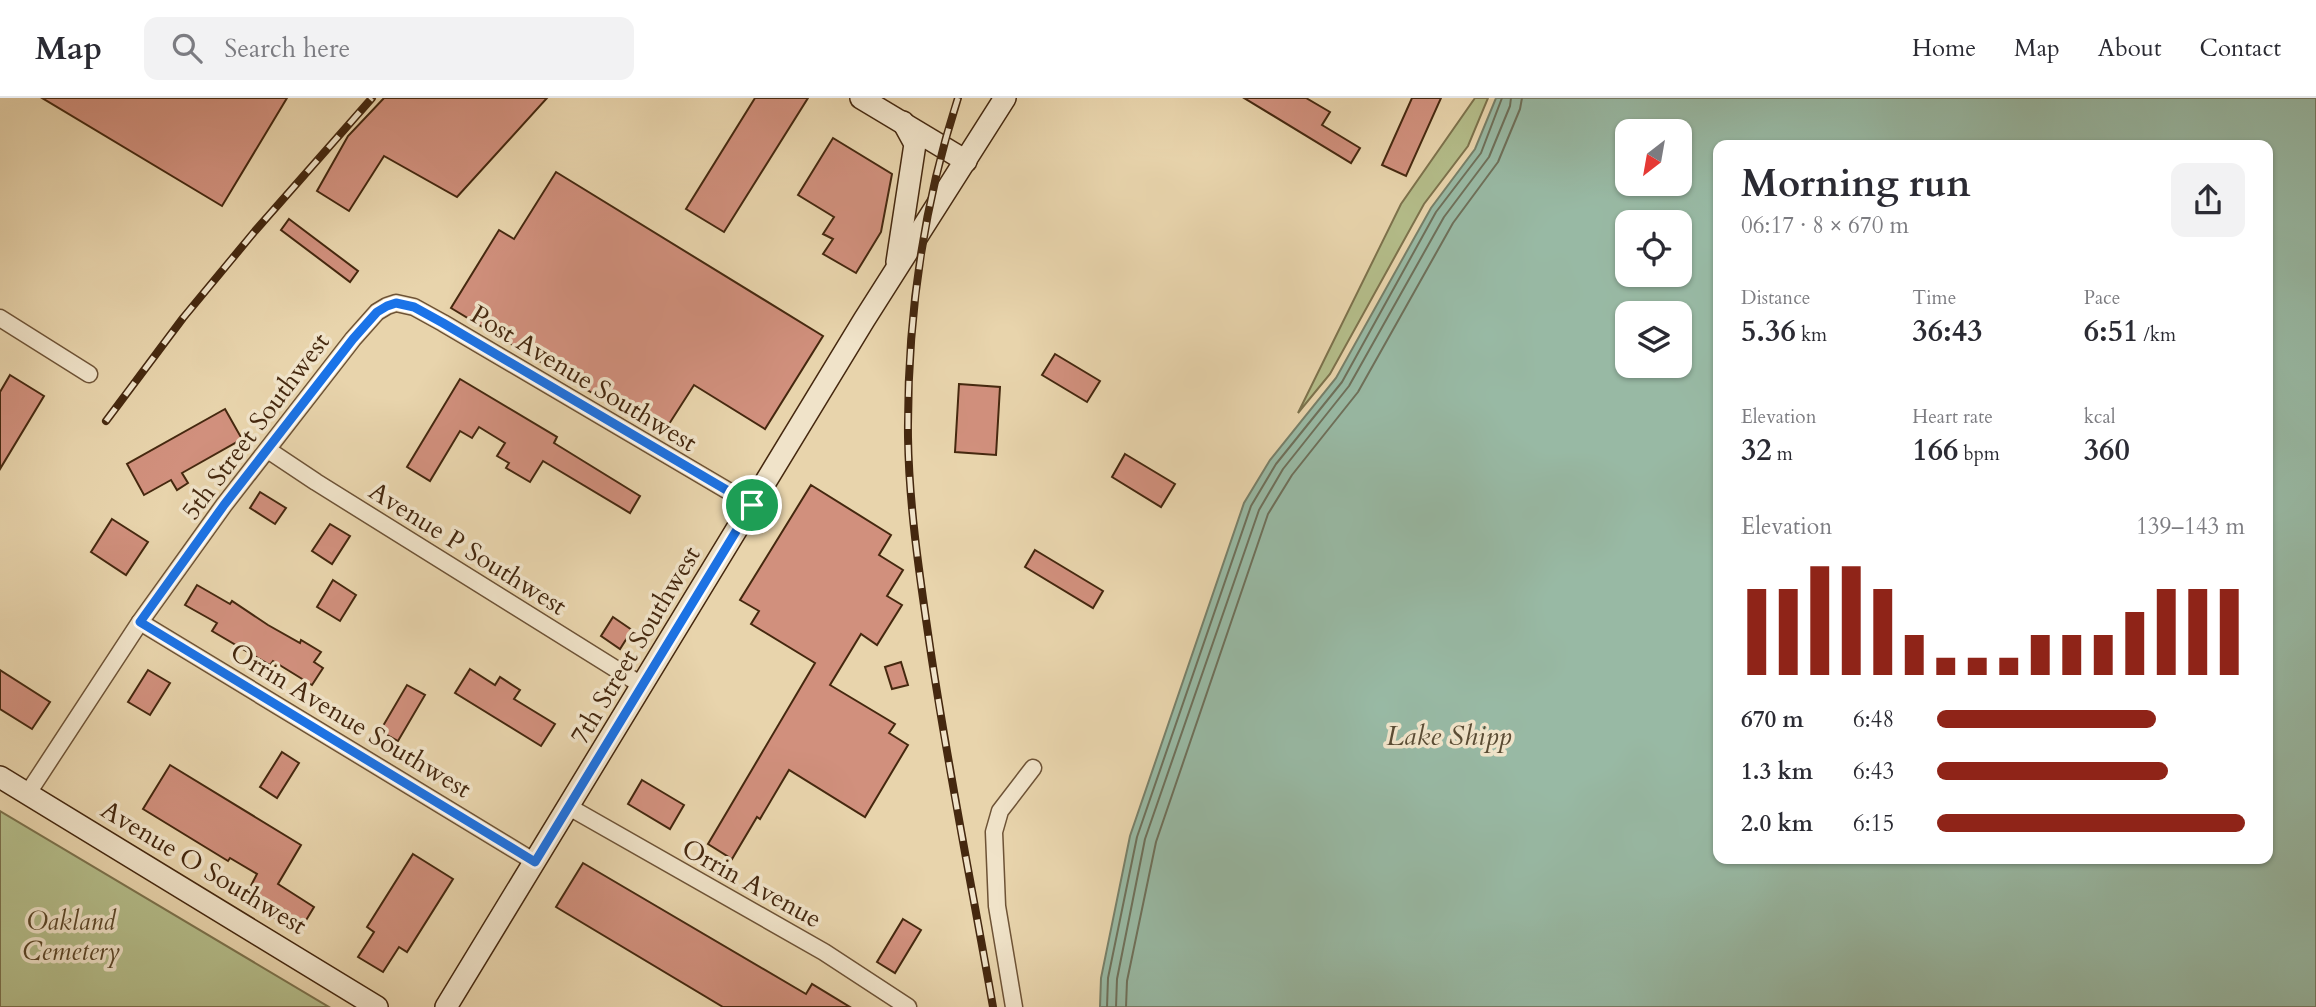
<!DOCTYPE html>
<html lang="en">
<head>
<meta charset="utf-8">
<style>
	:root { --surface:#fff; --page:#f2f2f3; --text:#2b2b33; --muted:#7c7c81; --line:#e1e1e2; --accent:#8f2418 }
	body { margin:0; font-family:Cardo,serif; background:var(--page); color:var(--text); height:100vh; display:flex; flex-direction:column; font-size:26px; white-space:nowrap }
	* { box-sizing:border-box; margin:0 }
	p { font-size:23px; color:var(--muted) }
	.icon { flex:none; width:38px; height:38px; fill:none; stroke:currentColor; stroke-width:2; stroke-linecap:round; stroke-linejoin:round }
	.map { position:relative; flex:1; overflow:hidden }
	.details { position:absolute; left:1713px; top:42px; width:560px; height:724px; display:flex; flex-direction:column; background:var(--surface); border-radius:14px; box-shadow:0 2px 5px #0004 }
	.details>* { flex:none }
	.needle { width:46px; rotate:211deg }
	.controls { position:absolute; left:1615px; top:21px; display:grid; gap:14px }
	.controls a { display:grid; place-items:center; width:77px; height:77px; border-radius:14px; background:var(--surface); box-shadow:0 2px 5px #0004; font-size:35px }
	.pin { position:absolute; display:grid; place-items:center; width:60px; height:60px; color:#fff; margin:-30px; border:4px solid #fff; border-radius:50%; box-shadow:0 2px 7px #0007 }
	.round { display:grid; place-items:center; flex:none; width:74px; height:74px; border-radius:14px; background:var(--page) }
	.headline { display:flex; align-items:center; justify-content:space-between; height:119px; padding:0 28px }
	h1 { font-size:38px; font-weight:700; line-height:52px }
	.figures { display:grid; grid-template-columns:repeat(3,1fr); gap:10px; height:119px; padding:7px 28px }
	.figures div { display:grid; align-content:center }
	.figures b { font-size:30px; font-weight:700 }
	.figures small { font-size:19px; font-weight:400 }
	.figures p { font-size:19px }
	.chart { height:196px; padding:14px 28px }
	.chart p { display:flex; justify-content:space-between }
	.chart svg { width:100%; height:126px; margin-top:7px; stroke:var(--accent); stroke-width:6 }
	ul { padding:0 28px; list-style:none; font-size:23px }
	li { display:grid; grid-template-columns:112px 84px 1fr; align-items:center; height:52px }
	li i { height:18px; border-radius:9px; background:var(--accent) }
	header { display:flex; align-items:center; gap:42px; box-sizing:border-box; height:98px; padding:0 35px; background:var(--surface); border-bottom:2px solid var(--line) }
	header strong { font-size:33px }
	nav { display:flex; gap:38px; margin-inline-start:auto; font-size:24px }
	.search { width:490px; height:63px; background:var(--page); display:flex; align-items:center; gap:18px; box-sizing:border-box; padding:0 24px; border-radius:14px; color:var(--muted); font-size:26px }
	.map>svg:first-child { display:block }
</style>
</head>
<body>
<header>
<strong>Map</strong>
<div class="search"><svg class="icon" aria-label="search" viewBox="0 0 24 24"><circle cx="10" cy="10" r="6"/><path d="M15 15l6 6"/></svg>Search here</div>
<nav><a>Home</a><a>Map</a><a>About</a><a>Contact</a></nav>
</header>
<div class="map">
<svg width="2316" height="909" viewBox="0 0 2316 909">
	<rect width="100%" height="100%" fill="#e8d4ac"/>
	<filter id="stains"><feTurbulence type="fractalNoise" baseFrequency=".00286" numOctaves="4"/><feColorMatrix values="0 0 0 0 .2 0 0 0 0 .09 0 0 0 0 .02 0 0 0 .5 -.17"/></filter>
	<radialGradient id="worn" r=".72"><stop offset=".6" stop-color="#630" stop-opacity="0"/><stop offset="1" stop-color="#630" stop-opacity=".3"/></radialGradient>
	<!-- green -->
	<g fill="#b4bd8a" stroke="#7c724c" stroke-width="2">
		<path d="M1475 0H1488L1468 48 1424 106 1330 276 1298 315 1401 106Z"/>
		<path d="M0 713 329 909H0Z"/>
	</g>
	<!-- water -->
	<path fill="#98b9a4" stroke="#777f68" stroke-width="2" fill-rule="evenodd" d="M1496 0H2316V909H1100L1101 880 1130 738 1244 405 1270 362 1336 280 1431 110 1475 51ZM1628 33H1680V86H1628ZM1718 47H2268V761H1718ZM1628 124H1680V177H1628ZM1628 215H1680V268H1628Z"/>
	<g fill="none" stroke-linecap="round" stroke-linejoin="round">
		<!-- shore -->
		<g stroke="#6e705a" stroke-width="2">
			<path d="M1107 909 1108 880 1137 739 1251 408 1276 366 1342 284 1436 114 1481 55 1502 0"/>
			<path d="M1116 909 1117 881 1145 741 1259 412 1283 371 1349 288 1444 119 1489 59 1510 8 1511 0"/>
			<path d="M1126 909 1127 883 1156 744 1268 416 1292 377 1358 294 1453 125 1498 64 1520 11 1522 0"/>
		</g>
	</g>
	<!-- building -->
	<g fill="#d1907d" stroke="#45280f" stroke-width="2">
		<path d="M42 0H287L222 108Z"/>
		<path d="M384 0H547L457 99 384 58 349 113 317 93 348 38Z"/>
		<path d="M755 0H808L724 134 686 111Z"/>
		<path d="M1244 0H1306L1330 14 1322 27 1360 50 1351 65Z"/>
		<path d="M1412 0H1441L1406 78 1382 67Z"/>
		<path d="M833 40 892 76 881 134 856 175 823 156 833 141 823 136 834 119 798 97Z"/>
		<path d="M556 74 823 238 765 331 694 287 662 337 451 210 499 132 514 141Z"/>
		<path d="M289 121 358 173 350 184 281 132Z"/>
		<path d="M1055 256 1100 283 1087 304 1042 277Z"/>
		<path d="M10 277 44 298 0 371V294Z"/>
		<path d="M460 281 557 339 554 345 640 398 630 415 543 363 530 384 506 370 509 365 497 358 505 345 479 329 472 340 460 333 430 383 407 369Z"/>
		<path d="M959 286 1000 289 996 357 955 354Z"/>
		<path d="M225 311 242 341 182 375 188 385 177 392 171 382 144 397 127 366Z"/>
		<path d="M1125 356 1175 386 1161 409 1112 379Z"/>
		<path d="M811 387 891 437 879 457 903 472 887 498 902 507 877 547 861 536 830 587 895 626 889 635 908 647 865 719 789 672 760 721 757 719 732 761 708 746 815 565 751 526 759 513 740 502Z"/>
		<path d="M260 394 286 410 275 426 250 410Z"/>
		<path d="M112 421 148 444 126 477 91 454Z"/>
		<path d="M330 426 350 438 332 466 312 453Z"/>
		<path d="M1035 452 1103 493 1093 510 1025 469Z"/>
		<path d="M333 482 356 497 340 523 317 509Z"/>
		<path d="M197 487 230 506 232 503 268 527 300 545 301 542 321 554 314 564 323 570 312 587 273 563 270 567 212 533 217 525 185 507Z"/>
		<path d="M613 519 632 532 620 551 601 538Z"/>
		<path d="M901 564 908 587 892 591 885 569Z"/>
		<path d="M470 571 495 587 500 579 520 592 514 601 555 626 541 648 455 595Z"/>
		<path d="M0 572 50 604 32 631 0 611Z"/>
		<path d="M148 572 170 585 150 617 128 604Z"/>
		<path d="M407 587 425 597 398 643 380 633Z"/>
		<path d="M282 654 299 665 277 700 260 689Z"/>
		<path d="M170 667 301 747 278 786 314 809 302 829 292 823 289 829 273 819 276 814 246 797 257 776 230 760 228 763 143 711Z"/>
		<path d="M642 682 684 707 670 731 628 706Z"/>
		<path d="M413 756 453 781 407 854 399 849 383 874 358 859 374 834 367 829Z"/>
		<path d="M583 765 806 896 812 886 850 909H723L556 809Z"/>
		<path d="M903 821 921 832 895 875 877 864Z"/>
	</g>
	<g fill="none" stroke-linecap="round" stroke-linejoin="round">
		<defs>
			<g id="street">
				<path d="M0 220 89 276"/>
				<path d="M268 352 316 384 643 588"/>
				<path d="M140 524 535 764"/>
				<path d="M28 695 140 524 224 407 353 241 377 214 387 208 396 205 414 209 443 225 752 407"/>
				<path d="M569 709 824 854 908 909"/>
				<path d="M1014 909 997 808 994 734 1000 713 1033 670"/>
			</g>
			<g id="secondary">
				<path d="M861 0 966 63"/>
				<path d="M897 164 915 46 903 24"/>
				<path d="M0 679 377 909"/>
				<path d="M446 909 864 222 1005 0"/>
			</g>
		</defs>
		<!-- street casing -->
		<use href="#street" stroke="#6e5336" stroke-width="19"/>
		<!-- secondary casing -->
		<use href="#secondary" stroke="#45280f" stroke-width="24"/>
		<!-- street -->
		<use href="#street" stroke="#f0e3c9" stroke-width="16"/>
		<!-- secondary -->
		<use href="#secondary" stroke="#f0e3c9" stroke-width="21"/>
		<defs>
			<g id="rail">
				<path d="M958 0C923 108 907 225 908 339 909 409 920 480 930 549 948 670 972 789 993 909"/>
				<path d="M106 323 183 220 255 133 372 0"/>
			</g>
		</defs>
		<!-- rail casing -->
		<use href="#rail" stroke="#45280f" stroke-width="8"/>
		<!-- rail -->
		<use href="#rail" stroke="#f0e3c9" stroke-width="5" stroke-dasharray="16" stroke-linecap="butt"/>
	</g>
	<g fill="none" stroke-linecap="round" stroke-linejoin="round">
		<defs>
			<path id="route" d="M396 205 414 209 443 225 752 407 535 764 140 524 224 407 353 241 377 214 387 208Z"/>
		</defs>
		<!-- route casing -->
		<use href="#route" stroke="#fff" stroke-width="14"/>
		<!-- route -->
		<use href="#route" stroke="#1a73e8" stroke-width="9"/>
	</g>
	<g text-anchor="middle" stroke-width="7" stroke-linejoin="round" paint-order="stroke">
		<!-- street labels -->
		<g font-size="26" fill="#45280f" stroke="#f0e3c9">
			<text transform="translate(584 280) rotate(31)" y="9">Post Avenue Southwest</text>
			<text transform="translate(255 328) rotate(-53)" y="9">5th Street Southwest</text>
			<text transform="translate(468 450) rotate(32)" y="9">Avenue P Southwest</text>
			<text transform="translate(635 547) rotate(-59)" y="9">7th Street Southwest</text>
			<text transform="translate(351 622) rotate(31)" y="9">Orrin Avenue Southwest</text>
			<text transform="translate(204 769) rotate(31)" y="9">Avenue O Southwest</text>
			<text transform="translate(752 785) rotate(29)" y="9">Orrin Avenue</text>
		</g>
		<!-- park labels -->
		<g font-size="26" font-style="italic" fill="#5b4628" stroke="#f0e3c9">
			<text x="71" y="832">Oakland<tspan x="71" dy="30">Cemetery</tspan></text>
		</g>
		<!-- water labels -->
		<g font-size="28" font-style="italic" fill="#5a4c34" stroke="#f0e3c9">
			<text x="1449" y="647">Lake Shipp</text>
		</g>
	</g>
	<rect width="100%" height="100%" filter="url(#stains)"/>
	<rect width="100%" height="100%" fill="url(#worn)"/>
</svg>
<div class="controls">
<a><svg class="needle" viewBox="-14 -14 28 28"><path d="M0-13l5 13h-10z" fill="#e53935"/><path d="M0 13l5-13h-10z" fill="#7c7c81"/></svg></a>
<a><svg class="icon" aria-label="locate" viewBox="0 0 24 24"><circle cx="12" cy="12" r="6"/><path d="M12 2v4M12 18v4M2 12h4M18 12h4"/></svg></a>
<a><svg class="icon" aria-label="layers" viewBox="0 0 24 24"><path d="M12 4l9 5-9 5-9-5zM3 14l9 5 9-5"/></svg></a>
</div>
<div class="pin" style="left:752px;top:407px;background:#1e9e55"><svg class="icon" aria-label="arrive" viewBox="0 0 24 24"><path d="M6 21V4h12l-3 4 3 4H6"/></svg></div>
<section class="details">
<div class="headline"><div><h1>Morning run</h1><p>06:17 · 8 × 670 m</p></div><a class="round"><svg class="icon" aria-label="share" viewBox="0 0 24 24"><path d="M12 15V3M7 8l5-5 5 5M5 13v7h14v-7"/></svg></a></div>
<div class="figures">
<div><p>Distance</p><b>5.36<small> km</small></b></div>
<div><p>Time</p><b>36:43</b></div>
<div><p>Pace</p><b>6:51<small> /km</small></b></div>
</div>
<div class="figures">
<div><p>Elevation</p><b>32<small> m</small></b></div>
<div><p>Heart rate</p><b>166<small> bpm</small></b></div>
<div><p>kcal</p><b>360</b></div>
</div>
<div class="chart"><p><span>Elevation</span>139–143 m</p>
<svg viewBox="0 0 160 44" preserveAspectRatio="none"><path d="M5 44V14M15 44V14M25 44V6M35 44V6M45 44V14M55 44V30M65 44V38M75 44V38M85 44V38M95 44V30M105 44V30M115 44V30M125 44V22M135 44V14M145 44V14M155 44V14"/></svg>
</div>
<ul>
<li><b>670 m</b>6:48<i style="width:71%"></i></li>
<li><b>1.3 km</b>6:43<i style="width:75%"></i></li>
<li><b>2.0 km</b>6:15<i style="width:100%"></i></li>
</ul>
</section>
</div>
</body>
</html>
